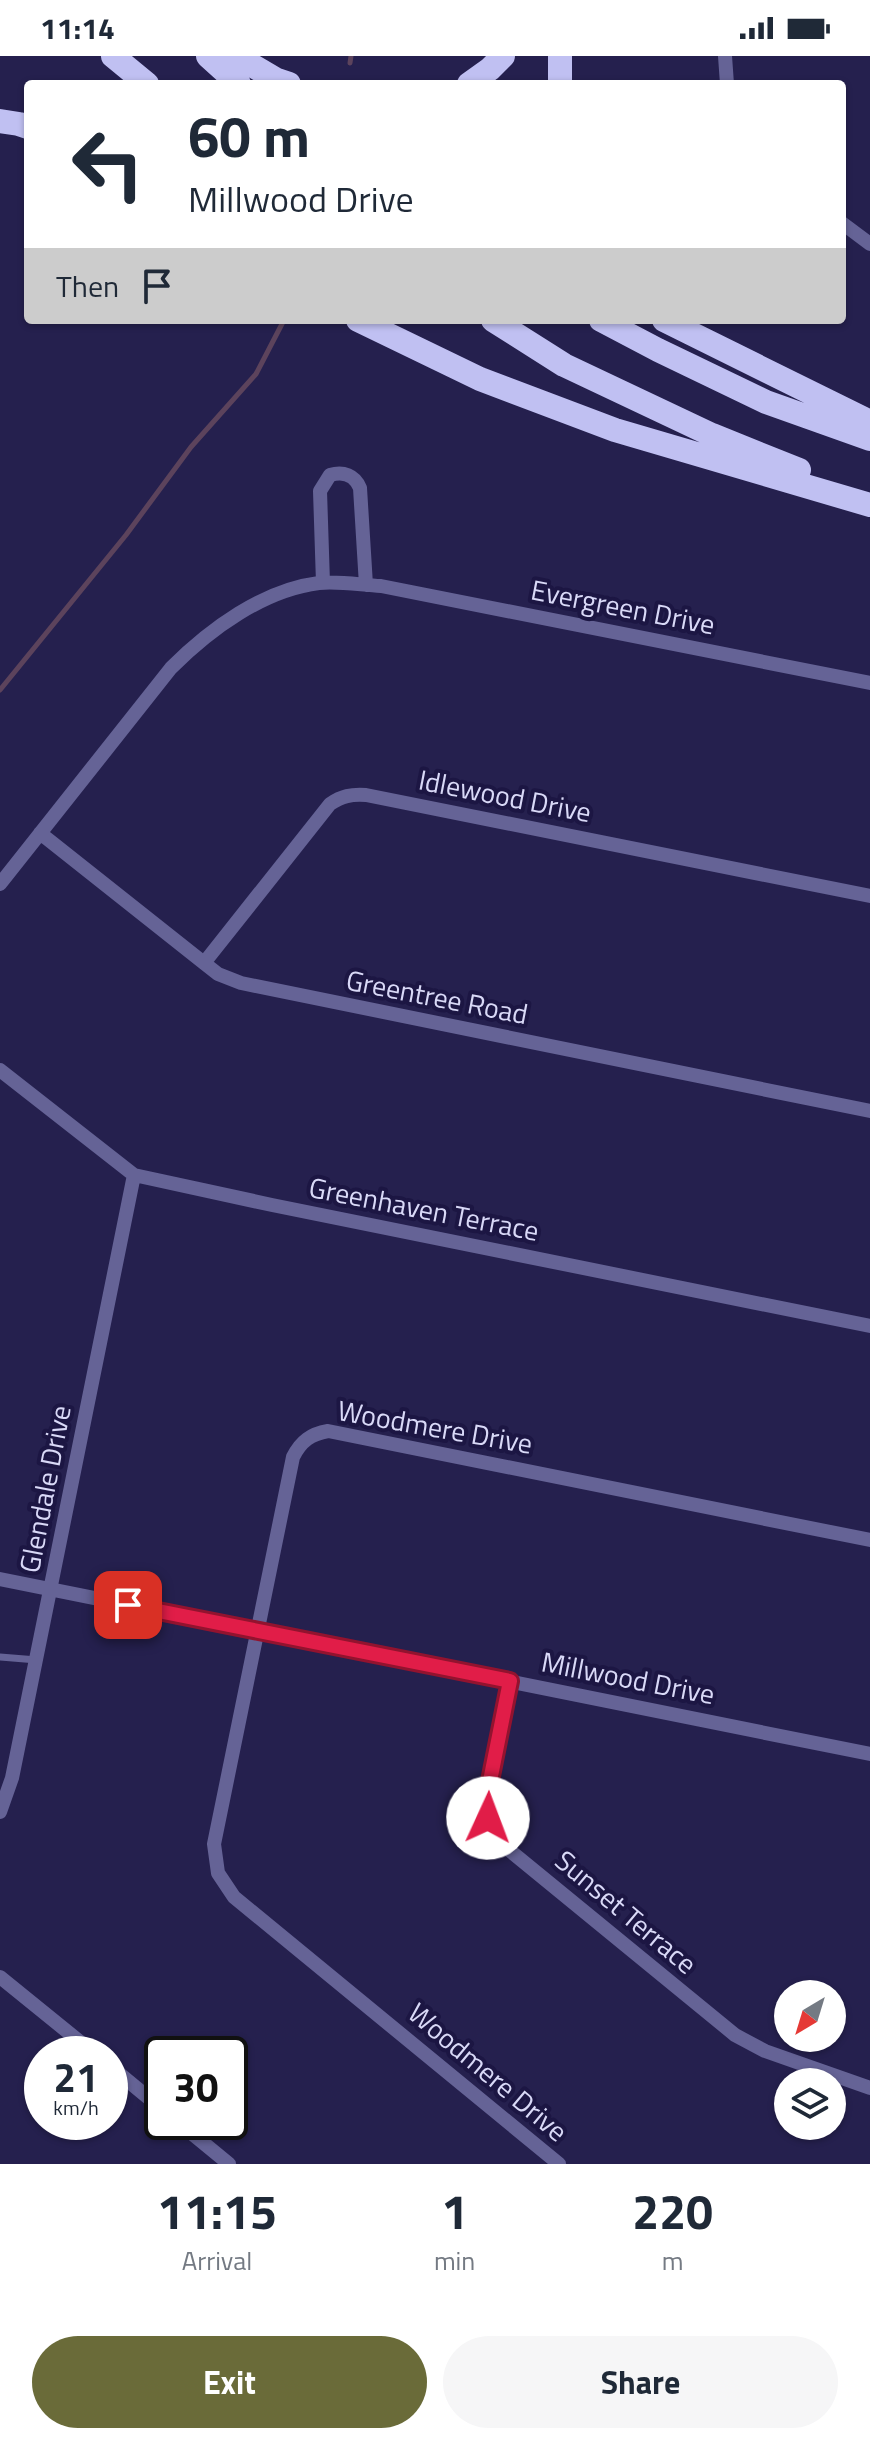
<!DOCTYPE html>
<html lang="en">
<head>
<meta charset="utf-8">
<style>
  :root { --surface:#fff; --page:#f6f6f7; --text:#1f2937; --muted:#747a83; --accent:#6a6b39 }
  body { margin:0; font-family:"Titillium Web",sans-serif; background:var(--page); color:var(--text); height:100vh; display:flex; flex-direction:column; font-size:30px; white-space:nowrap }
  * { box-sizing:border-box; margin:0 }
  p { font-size:26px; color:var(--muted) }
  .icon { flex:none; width:44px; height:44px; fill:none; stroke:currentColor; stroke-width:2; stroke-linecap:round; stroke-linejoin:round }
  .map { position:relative; height:2108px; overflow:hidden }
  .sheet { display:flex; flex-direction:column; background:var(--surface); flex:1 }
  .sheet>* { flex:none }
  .guide { position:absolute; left:24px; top:24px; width:822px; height:244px; border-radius:8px; box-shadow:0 2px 6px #0004; background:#fff; color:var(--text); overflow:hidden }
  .needle { width:52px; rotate:218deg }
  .buttons { position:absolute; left:774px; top:1924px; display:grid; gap:16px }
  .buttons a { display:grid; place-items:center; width:72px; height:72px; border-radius:50%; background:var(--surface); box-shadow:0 2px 6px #0004; font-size:40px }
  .speed { position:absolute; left:24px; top:1980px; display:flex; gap:16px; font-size:40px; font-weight:700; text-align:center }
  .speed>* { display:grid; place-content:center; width:104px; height:104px; border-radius:50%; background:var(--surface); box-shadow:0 2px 6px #0004; line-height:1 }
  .speed small { font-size:20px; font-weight:400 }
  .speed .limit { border:4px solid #111; border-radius:12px; background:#fff; color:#111 }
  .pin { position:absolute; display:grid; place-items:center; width:68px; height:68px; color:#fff; margin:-34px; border-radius:16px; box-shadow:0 4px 12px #0006 }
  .me { position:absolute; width:88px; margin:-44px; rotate:2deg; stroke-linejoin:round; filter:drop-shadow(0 0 6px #0008) }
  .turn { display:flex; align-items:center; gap:28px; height:168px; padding:0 32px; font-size:36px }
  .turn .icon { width:104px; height:104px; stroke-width:2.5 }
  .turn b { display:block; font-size:56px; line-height:68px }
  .then { display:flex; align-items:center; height:76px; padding:0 32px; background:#0003; gap:16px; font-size:30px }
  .eta { display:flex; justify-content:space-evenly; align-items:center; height:136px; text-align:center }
  .eta b { font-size:48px; font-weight:700; line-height:56px }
  .primary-button { display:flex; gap:16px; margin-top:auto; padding:16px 32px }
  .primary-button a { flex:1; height:92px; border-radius:48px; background:var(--accent); color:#fff; font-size:32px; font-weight:700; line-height:92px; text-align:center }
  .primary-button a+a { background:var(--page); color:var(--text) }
  .status { display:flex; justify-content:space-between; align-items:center; height:56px; padding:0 40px; background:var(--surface); direction:ltr }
  .status svg { height:22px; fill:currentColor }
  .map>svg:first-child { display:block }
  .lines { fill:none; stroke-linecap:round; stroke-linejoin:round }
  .stream { stroke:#5c435c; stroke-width:5 }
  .service { stroke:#656396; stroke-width:7 }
  .minor { stroke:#656396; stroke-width:14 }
  .motorway { stroke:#c0c0f2; stroke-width:24 }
  .route-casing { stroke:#92132f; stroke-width:20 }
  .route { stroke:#e11d48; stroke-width:14 }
  .labels { text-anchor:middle; stroke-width:8; stroke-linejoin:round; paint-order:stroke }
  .street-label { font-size:28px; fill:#d9d9f7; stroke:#1c1643 }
</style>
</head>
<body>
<div class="status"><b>11:14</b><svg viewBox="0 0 49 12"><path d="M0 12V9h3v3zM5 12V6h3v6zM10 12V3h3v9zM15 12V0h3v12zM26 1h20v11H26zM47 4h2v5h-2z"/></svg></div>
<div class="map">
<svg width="870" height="2108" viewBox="0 0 870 2108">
  <rect width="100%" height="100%" fill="#25204e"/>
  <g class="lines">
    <path class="stream" d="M 350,7 L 351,0
      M 0,634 L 126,479 L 191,391 L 256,318 L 284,264"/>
    <path class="service" d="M 0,1601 L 37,1604"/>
    <path class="minor" d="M 725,0 L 727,28
      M 842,167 L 870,188
      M 323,527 L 320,435 L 330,419 C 343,415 355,419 360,432 L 366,529
      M 40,777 L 204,907 L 218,918 L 241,927 L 870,1055
      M 0,828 L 171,612 C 210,573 263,534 319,527 C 339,525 361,529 381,530 L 870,627
      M 204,907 L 330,748 C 342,740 351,738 366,739 L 870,840
      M 0,1014 L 134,1119 L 272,1149 L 870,1270
      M 0,1523 L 870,1698
      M 510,1625 L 486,1745 C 488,1762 493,1774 503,1789 L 735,1979 L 765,1995 L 870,2032
      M 0,1756 L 12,1722 L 134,1119
      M 0,1921 L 95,1998
      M 110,2010 L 162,2053
      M 178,2066 L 229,2108
      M 559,2108 L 234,1841 L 218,1817 L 214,1788 L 293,1401 C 301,1385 311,1378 328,1375 L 870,1484"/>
    <path class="motorway" d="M 113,0 L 147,28
      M 208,0 L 239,28
      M 236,0 L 277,24 L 289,28
      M 560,0 L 560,28
      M 469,28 L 490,13 L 503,0
      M 0,65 L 19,68 L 28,71
      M 358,264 L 480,323 L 615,374 L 870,449
      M 493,264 L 564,309 L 712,379 L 799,414
      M 601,264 L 658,294 L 766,346 L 870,383
      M 664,264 L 870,366"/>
  </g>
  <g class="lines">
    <g class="route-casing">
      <path id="route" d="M 128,1549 L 510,1625 L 487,1740 L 488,1762"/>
    </g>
    <use href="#route" class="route"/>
  </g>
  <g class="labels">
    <g class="street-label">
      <text transform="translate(623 551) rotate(11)" y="10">Evergreen Drive</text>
      <text transform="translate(505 740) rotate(11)" y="10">Idlewood Drive</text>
      <text transform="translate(437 941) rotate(11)" y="10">Greentree Road</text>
      <text transform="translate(424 1153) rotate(11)" y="10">Greenhaven Terrace</text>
      <text transform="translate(435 1371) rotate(10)" y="10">Woodmere Drive</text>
      <text transform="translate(45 1433) rotate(-79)" y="10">Glendale Drive</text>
      <text transform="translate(628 1622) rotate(11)" y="10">Millwood Drive</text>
      <text transform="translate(626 1856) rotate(40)" y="10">Sunset Terrace</text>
      <text transform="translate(488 2016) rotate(40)" y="10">Woodmere Drive</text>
    </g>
  </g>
</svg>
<div class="buttons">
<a><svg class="needle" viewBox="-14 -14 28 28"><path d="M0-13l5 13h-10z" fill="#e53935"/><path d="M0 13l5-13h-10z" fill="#747a83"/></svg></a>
<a><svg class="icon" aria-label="layers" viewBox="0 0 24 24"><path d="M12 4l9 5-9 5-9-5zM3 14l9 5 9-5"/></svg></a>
</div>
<div class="speed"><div>21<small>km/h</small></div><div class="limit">30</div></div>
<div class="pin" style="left:128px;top:1549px;background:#d93025"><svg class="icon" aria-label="arrive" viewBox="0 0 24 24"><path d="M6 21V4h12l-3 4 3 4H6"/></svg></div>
<svg class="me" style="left:488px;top:1762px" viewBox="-20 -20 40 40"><circle r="19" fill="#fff"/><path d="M0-13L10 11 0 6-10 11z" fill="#e11d48"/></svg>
<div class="guide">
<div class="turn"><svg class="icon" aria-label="left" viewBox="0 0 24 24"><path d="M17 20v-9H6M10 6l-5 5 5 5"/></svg><div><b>60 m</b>Millwood Drive</div></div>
<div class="then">Then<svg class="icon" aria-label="arrive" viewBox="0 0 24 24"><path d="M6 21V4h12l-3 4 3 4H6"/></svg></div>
</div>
</div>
<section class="sheet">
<div class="eta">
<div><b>11:15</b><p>Arrival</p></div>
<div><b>1</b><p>min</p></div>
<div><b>220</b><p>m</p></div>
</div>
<div class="primary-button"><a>Exit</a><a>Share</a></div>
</section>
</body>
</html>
